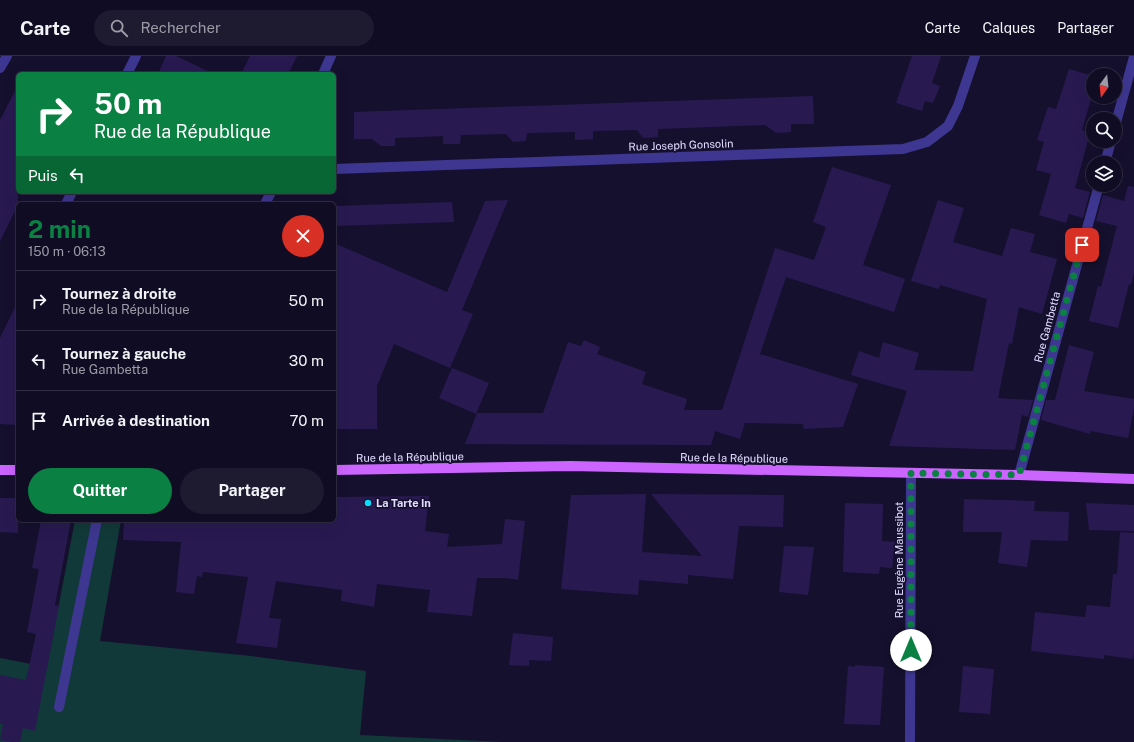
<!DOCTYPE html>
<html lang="fr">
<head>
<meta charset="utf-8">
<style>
  :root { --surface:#100c23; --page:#1e1a30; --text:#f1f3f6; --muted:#9c9ba6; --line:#302c41; --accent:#0b8043 }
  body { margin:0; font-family:"Public Sans",sans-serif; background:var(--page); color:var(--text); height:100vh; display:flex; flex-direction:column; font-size:15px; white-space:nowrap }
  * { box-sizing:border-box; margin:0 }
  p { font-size:13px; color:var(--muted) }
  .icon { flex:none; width:22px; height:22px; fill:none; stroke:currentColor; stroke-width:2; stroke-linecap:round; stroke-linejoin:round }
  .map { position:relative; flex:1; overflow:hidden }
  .details { position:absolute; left:16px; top:146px; width:320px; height:320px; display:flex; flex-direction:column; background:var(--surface); border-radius:6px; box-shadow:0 4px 16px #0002,0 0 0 1px var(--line) }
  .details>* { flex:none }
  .top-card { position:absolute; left:16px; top:16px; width:320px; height:122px; border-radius:6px; box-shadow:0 4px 16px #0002,0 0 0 1px var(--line); background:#0b8043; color:#fff; overflow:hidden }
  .needle { width:26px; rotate:195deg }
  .tools { position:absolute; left:1086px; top:12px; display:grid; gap:8px }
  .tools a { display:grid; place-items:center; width:36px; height:36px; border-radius:50%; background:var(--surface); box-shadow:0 4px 16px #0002,0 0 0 1px var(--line); font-size:20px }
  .pin { position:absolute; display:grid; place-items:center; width:34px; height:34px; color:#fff; margin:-17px; border-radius:8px; box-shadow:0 2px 6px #0006 }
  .me { position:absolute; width:44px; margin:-22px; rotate:0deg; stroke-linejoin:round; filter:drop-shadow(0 0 3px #0008) }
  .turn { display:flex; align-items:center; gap:14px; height:84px; padding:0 12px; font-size:18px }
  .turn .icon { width:52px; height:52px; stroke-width:2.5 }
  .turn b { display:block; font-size:28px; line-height:34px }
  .then { display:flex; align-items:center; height:38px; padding:0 12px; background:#0003; gap:8px; font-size:15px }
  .round { display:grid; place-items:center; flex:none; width:42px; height:42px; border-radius:21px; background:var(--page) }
  .summary { display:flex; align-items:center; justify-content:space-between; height:68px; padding:0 12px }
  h1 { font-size:24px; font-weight:700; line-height:30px; color:var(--accent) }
  .action { display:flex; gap:8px; margin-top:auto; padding:8px 12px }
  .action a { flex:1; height:46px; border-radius:24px; background:var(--accent); color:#fff; font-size:16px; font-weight:700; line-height:46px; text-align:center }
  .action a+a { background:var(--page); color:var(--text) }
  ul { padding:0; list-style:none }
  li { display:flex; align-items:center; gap:12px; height:60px; padding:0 12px; border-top:1px solid var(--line) }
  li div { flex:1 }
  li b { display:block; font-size:15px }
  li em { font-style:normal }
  header { display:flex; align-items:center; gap:24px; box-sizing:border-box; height:56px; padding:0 20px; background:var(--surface); border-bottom:1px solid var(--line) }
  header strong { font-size:19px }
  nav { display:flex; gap:22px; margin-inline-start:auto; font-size:14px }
  .search { width:280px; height:36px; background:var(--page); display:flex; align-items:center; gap:10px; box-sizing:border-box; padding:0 14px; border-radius:22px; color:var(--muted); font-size:15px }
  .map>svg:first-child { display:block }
  .green { fill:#123939 }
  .building { fill:#281a51 }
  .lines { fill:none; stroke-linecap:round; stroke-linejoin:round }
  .minor { stroke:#3e3791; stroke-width:10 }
  .major { stroke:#cc64ff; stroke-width:10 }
  .route { stroke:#0b8043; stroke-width:7; stroke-dasharray:0 12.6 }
  .poi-dot { fill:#09dbff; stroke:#16102f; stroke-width:1.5 }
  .labels { text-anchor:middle; stroke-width:3.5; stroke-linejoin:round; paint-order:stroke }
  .street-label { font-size:11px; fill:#e3ddff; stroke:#16102f }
  .poi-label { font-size:11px; font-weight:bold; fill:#e3ddff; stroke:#16102f; text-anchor:start }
</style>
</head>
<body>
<header>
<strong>Carte</strong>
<div class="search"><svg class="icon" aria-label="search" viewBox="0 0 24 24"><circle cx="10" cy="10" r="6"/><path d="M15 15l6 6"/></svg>Rechercher</div>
<nav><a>Carte</a><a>Calques</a><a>Partager</a></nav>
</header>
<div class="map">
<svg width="1134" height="686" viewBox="0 0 1134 686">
  <rect width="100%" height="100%" fill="#16102f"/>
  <path class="green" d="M 75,464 L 121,464 L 100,585 L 251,600 L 366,615 L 360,679 L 502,686 L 0,686 L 0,602 L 47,611 Z"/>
  <path class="building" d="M 166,0 L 176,0 L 214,18 L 158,18 Z
    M 250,0 L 297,0 L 288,18 L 241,18 Z
    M 912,0 L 941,0 L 932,27 L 940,30 L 933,47 L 925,45 L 922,55 L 896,47 Z
    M 1069,13 L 1093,20 L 1093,36 L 1082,74 L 1090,77 L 1075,132 L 1090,136 L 1083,162 L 1069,158 L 1066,167 L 1039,159 L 1051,118 L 1036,114 L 1044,86 L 1037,84 L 1048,51 L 1056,53 Z
    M 18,29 L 18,149 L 0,185 L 0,64 Z
    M 813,40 L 814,68 L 791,68 L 791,76 L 776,77 L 765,69 L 658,73 L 658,81 L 643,82 L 637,74 L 593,75 L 593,83 L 575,84 L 575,76 L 527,77 L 526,85 L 513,86 L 506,78 L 461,79 L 460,88 L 443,88 L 443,80 L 395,82 L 395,90 L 381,90 L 372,83 L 354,83 L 354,56 Z
    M 832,111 L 891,129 L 863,209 L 905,223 L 894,256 L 786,221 L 760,298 L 858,328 L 843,371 L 804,373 L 803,368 L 745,367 L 740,383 L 715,375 L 711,389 L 465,388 L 477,357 L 543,357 L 568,286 L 581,290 L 584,284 L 600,291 L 597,298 L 646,316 L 642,328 L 687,343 L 684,354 L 722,354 L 775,192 L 814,204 L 826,171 L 813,166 Z
    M 1128,130 L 1134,131 L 1134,216 L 1131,229 L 1129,228 L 1118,272 L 1089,265 L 1098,230 L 1101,231 L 1117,170 L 1096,165 L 1103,139 L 1124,145 Z
    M 508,144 L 462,254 L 473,258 L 450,312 L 394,288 L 377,330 L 377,373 L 334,373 L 334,187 L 447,236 L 485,145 Z
    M 938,144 L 964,152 L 953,186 L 1002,200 L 1011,172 L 1035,178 L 1030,196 L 1057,203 L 1042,258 L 1019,251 L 1012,288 L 1009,287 L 998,342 L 1033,344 L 1028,361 L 1022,359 L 1015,394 L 889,390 L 907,335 L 851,319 L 859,295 L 879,302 L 883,286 L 919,297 L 914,314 L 973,315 L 987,243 L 940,229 L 939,233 L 911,225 Z
    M 452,146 L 454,166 L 334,170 L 334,150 Z
    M 18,245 L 18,369 L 0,368 L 0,282 Z
    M 1069,289 L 1094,296 L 1084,335 L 1134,343 L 1134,352 L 1128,382 L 1090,375 L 1090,378 L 1041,364 L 1046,344 L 1055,344 Z
    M 452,312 L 489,327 L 476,358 L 439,342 Z
    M 646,438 L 642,496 L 702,500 L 651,438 L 784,439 L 783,471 L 739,470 L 733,523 L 688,519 L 688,528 L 639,524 L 638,539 L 561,533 L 571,439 Z
    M 429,440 L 425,475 L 449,478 L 447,491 L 502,488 L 505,463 L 525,465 L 518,524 L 507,522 L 477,522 L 472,560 L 427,556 L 430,534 L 377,528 L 374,551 L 341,545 L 342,534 L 276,525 L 269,562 L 281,563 L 277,592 L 236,587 L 248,521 L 203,516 L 202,521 L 197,520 L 194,538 L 176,536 L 181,486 L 123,484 L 124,464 L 334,464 L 334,441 Z
    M 0,442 L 18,442 L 18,477 L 0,476 Z
    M 964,443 L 1035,445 L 1034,455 L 1069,456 L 1068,485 L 1031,484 L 1027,511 L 998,507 L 1002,476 L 963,476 Z
    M 845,447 L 883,448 L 882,485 L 895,486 L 892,512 L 880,511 L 879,518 L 843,516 Z
    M 1086,447 L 1134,449 L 1134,475 L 1089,474 Z
    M 41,464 L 71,464 L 55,549 L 59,550 L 57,560 L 35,675 L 23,672 L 20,686 L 11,686 L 0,684 L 3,668 L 0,668 L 0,619 L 26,624 L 36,578 L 27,576 L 39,513 L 32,512 Z
    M 1120,476 L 1134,477 L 1134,593 L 1133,603 L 1104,599 L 1104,603 L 1031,595 L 1035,556 L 1085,561 L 1087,549 L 1110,551 L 1113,518 L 1117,518 Z
    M 784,490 L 814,491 L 808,539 L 779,536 Z
    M 513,577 L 553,581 L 551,605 L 529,604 L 529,610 L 509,609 Z
    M 855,609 L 884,611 L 880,669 L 844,668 L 848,610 L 855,611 Z
    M 963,610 L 994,613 L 990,658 L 959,656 Z"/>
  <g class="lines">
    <path class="minor" d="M 0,12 L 7,0
      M 127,18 L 136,0
      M 323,18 L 331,0
      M 1115,70 L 1134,1
      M 1105,107 L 1111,85
      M 334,113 L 903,93 L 927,86 L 948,70 L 958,50 L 975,0
      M 66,148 L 72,136
      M 265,148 L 271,136
      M 1019,419 L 1099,129
      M 59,651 L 97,464
      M 910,686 L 911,417"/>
    <path class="major" d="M 0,414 L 18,414
      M 334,414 L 570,410 L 1019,419 L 1134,423"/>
  </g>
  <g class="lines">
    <path class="route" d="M 911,594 L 911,417 L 1019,419 L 1082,189"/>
  </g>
  <circle class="poi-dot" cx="368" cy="447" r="4"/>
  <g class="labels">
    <g class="street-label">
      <text transform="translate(681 89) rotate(-2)" y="4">Rue Joseph Gonsolin</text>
      <text transform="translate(1047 271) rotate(-75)" y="4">Rue Gambetta</text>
      <text transform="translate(410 401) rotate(-1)" y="4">Rue de la République</text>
      <text transform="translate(734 402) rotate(1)" y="4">Rue de la République</text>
      <text transform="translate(899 504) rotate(-90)" y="4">Rue Eugène Maussibot</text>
    </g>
    <g class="poi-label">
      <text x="376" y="451">La Tarte In</text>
    </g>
  </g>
</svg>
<div class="tools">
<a><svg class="needle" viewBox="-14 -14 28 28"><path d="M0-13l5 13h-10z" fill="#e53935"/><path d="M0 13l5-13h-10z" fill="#9c9ba6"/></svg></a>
<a><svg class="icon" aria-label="search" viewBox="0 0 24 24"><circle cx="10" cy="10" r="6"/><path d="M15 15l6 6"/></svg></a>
<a><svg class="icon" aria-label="layers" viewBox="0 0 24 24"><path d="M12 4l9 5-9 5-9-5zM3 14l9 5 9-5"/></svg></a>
</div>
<div class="pin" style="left:1082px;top:189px;background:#d93025"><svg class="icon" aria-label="arrive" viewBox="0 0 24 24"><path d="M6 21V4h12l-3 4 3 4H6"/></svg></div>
<svg class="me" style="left:911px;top:594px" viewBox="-20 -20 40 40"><circle r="19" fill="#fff"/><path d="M0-13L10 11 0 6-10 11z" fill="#0b8043"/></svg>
<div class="top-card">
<div class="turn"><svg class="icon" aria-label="right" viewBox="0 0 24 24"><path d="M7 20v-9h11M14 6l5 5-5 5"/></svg><div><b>50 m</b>Rue de la République</div></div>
<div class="then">Puis<svg class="icon" aria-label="left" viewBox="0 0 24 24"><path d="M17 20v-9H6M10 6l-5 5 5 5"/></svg></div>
</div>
<section class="details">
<div class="summary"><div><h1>2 min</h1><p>150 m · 06:13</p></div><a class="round" style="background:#d93025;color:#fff"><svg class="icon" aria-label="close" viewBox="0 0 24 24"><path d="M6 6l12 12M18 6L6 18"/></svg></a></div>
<ul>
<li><svg class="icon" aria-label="right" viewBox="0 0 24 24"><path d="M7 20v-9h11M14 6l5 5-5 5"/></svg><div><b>Tournez à droite</b><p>Rue de la République</p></div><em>50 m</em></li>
<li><svg class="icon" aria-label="left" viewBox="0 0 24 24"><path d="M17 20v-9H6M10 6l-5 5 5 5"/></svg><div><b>Tournez à gauche</b><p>Rue Gambetta</p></div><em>30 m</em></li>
<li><svg class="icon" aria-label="arrive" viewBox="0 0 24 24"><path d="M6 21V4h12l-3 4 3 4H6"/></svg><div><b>Arrivée à destination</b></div><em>70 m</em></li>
</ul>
<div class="action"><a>Quitter</a><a>Partager</a></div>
</section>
</div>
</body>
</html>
